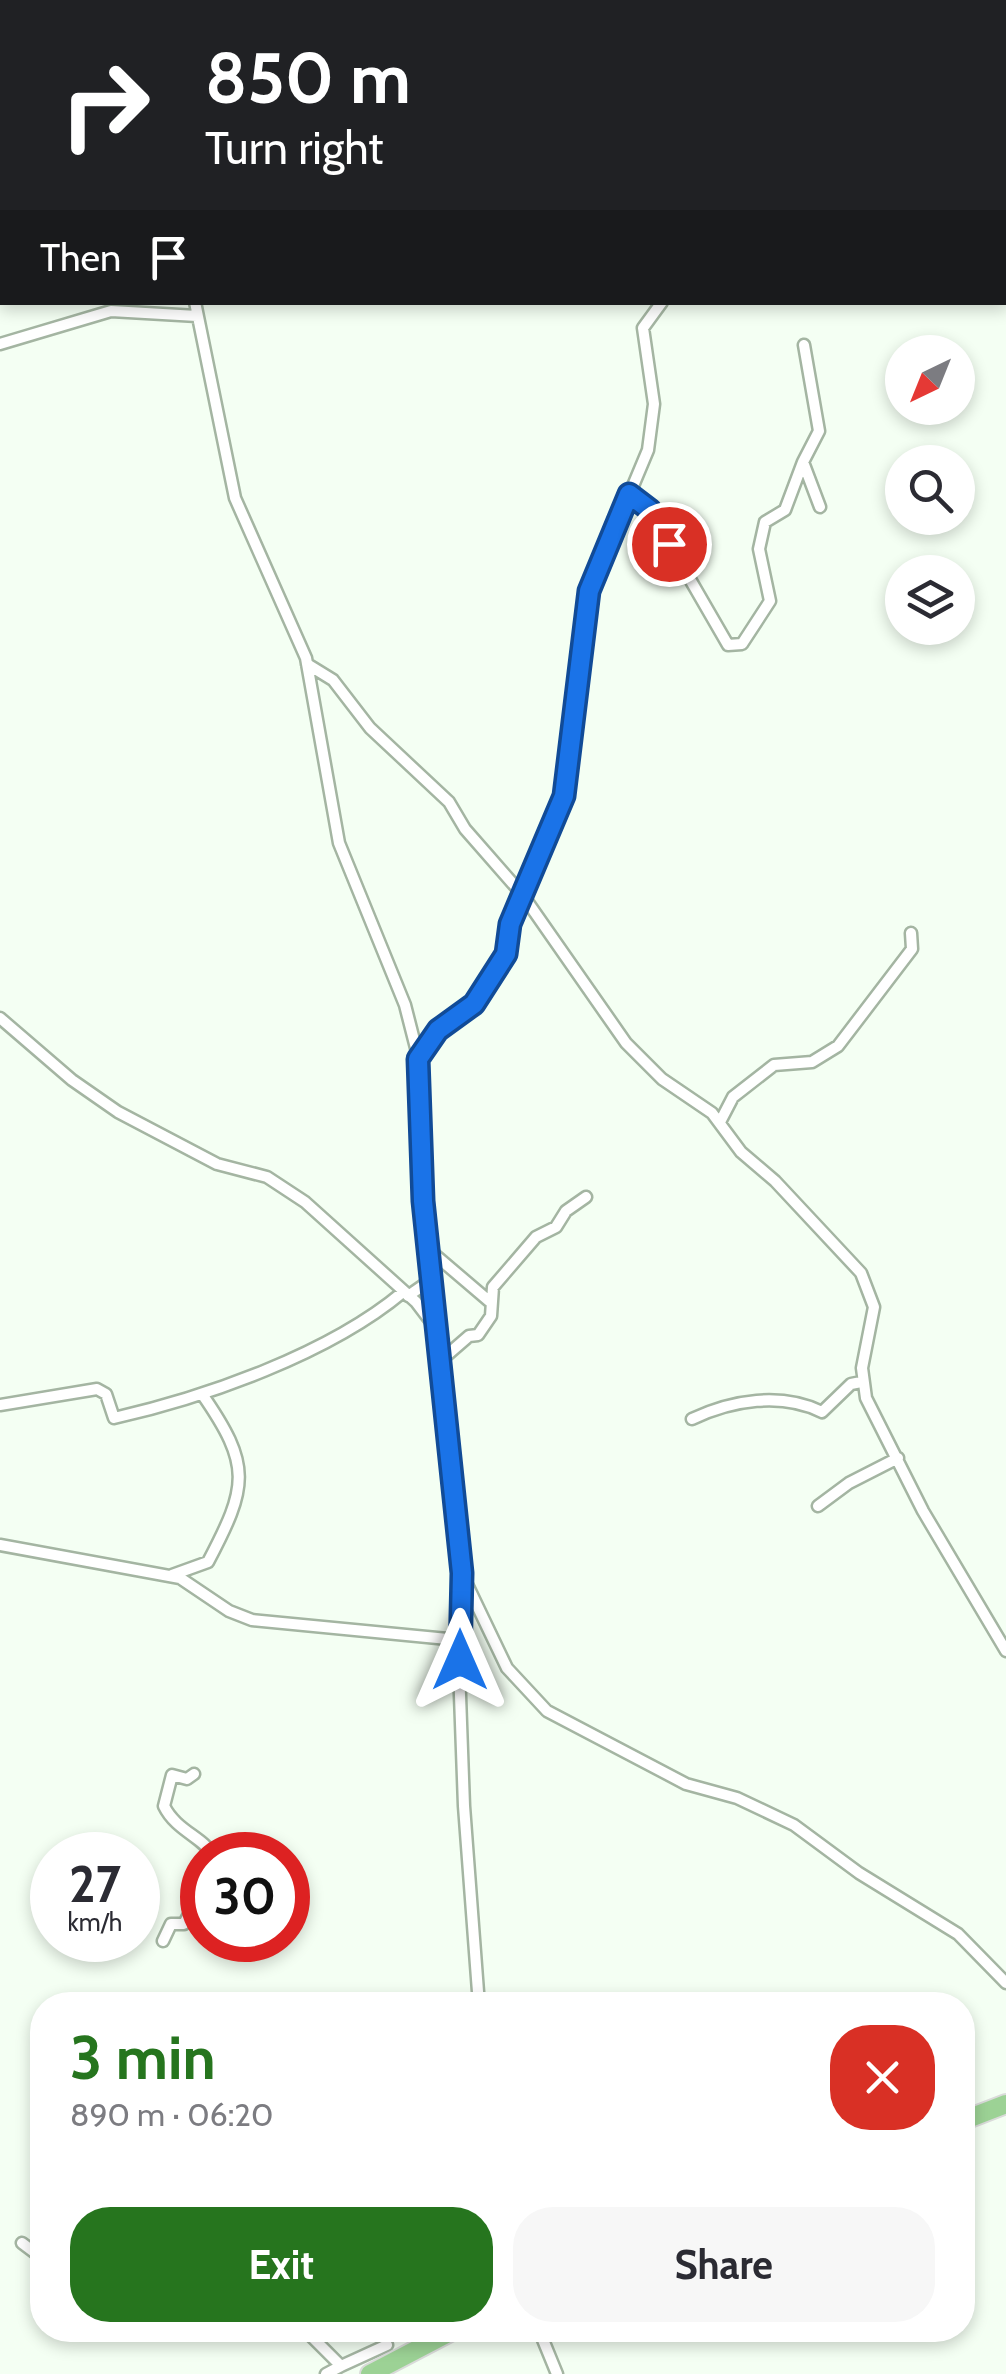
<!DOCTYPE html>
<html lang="en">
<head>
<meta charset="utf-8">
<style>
  :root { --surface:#fff; --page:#f7f7f7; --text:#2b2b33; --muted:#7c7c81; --accent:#26751e }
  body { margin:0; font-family:Cabin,sans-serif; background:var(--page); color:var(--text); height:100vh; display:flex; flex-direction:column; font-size:38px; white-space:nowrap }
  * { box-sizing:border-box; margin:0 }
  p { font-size:32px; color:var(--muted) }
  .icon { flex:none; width:55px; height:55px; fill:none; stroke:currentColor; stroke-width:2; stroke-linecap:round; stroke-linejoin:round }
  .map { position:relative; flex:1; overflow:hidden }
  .drawer { position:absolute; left:30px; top:1992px; width:945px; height:350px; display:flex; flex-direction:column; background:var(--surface); border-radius:40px; box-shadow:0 5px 15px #0003 }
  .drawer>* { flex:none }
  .banner { position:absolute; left:0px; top:0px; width:1008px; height:305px; box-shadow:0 5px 15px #0003; background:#202124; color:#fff; overflow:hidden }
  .needle { width:65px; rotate:223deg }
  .buttons { position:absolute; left:885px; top:335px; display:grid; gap:20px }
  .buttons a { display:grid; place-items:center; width:90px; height:90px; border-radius:50%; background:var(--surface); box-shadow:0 5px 15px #0003; font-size:50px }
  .speed { position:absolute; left:30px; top:1832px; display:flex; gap:20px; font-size:50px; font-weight:700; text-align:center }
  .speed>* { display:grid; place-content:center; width:130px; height:130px; border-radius:50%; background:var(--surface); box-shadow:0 5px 15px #0003; line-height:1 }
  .speed small { font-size:25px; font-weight:400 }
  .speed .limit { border:15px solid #d22; background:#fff; color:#111 }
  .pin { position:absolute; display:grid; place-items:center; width:85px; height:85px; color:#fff; margin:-42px; border:5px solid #fff; border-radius:50%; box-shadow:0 2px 10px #0007 }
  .me { position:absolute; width:110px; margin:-55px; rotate:0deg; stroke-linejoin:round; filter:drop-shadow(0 0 8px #0008) }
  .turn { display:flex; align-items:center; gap:35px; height:210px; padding:0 40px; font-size:45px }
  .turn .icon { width:130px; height:130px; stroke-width:2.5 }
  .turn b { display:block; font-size:70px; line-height:85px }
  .then { display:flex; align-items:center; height:95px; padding:0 40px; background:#0003; gap:20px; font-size:38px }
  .round { display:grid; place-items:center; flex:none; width:105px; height:105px; border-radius:40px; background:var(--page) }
  .head { display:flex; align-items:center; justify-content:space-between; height:170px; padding:0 40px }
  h1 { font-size:60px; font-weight:700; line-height:75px; color:var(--accent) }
  .action { display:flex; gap:20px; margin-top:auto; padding:20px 40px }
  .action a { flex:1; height:115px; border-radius:40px; background:var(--accent); color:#fff; font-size:40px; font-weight:700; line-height:115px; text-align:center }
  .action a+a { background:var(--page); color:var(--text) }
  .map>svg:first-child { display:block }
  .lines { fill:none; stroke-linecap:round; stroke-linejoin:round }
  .street-casing { stroke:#a4b5a2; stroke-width:15 }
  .highway-casing { stroke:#dadbda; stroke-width:22 }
  .street { stroke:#fff; stroke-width:10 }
  .highway { stroke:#9cd295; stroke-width:18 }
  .route-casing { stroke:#114b97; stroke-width:25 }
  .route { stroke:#1a73e8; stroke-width:18 }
</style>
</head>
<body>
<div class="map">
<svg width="1006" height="2374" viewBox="0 0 1006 2374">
  <rect width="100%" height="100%" fill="#f4fff3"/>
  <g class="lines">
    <g class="street-casing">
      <path id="street" d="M 961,0 L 974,2
        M 74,2 L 74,0
        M 257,2 L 266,0
        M 414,2 L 415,0
        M 868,2 L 870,0
        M 1005,19 L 1006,19
        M 0,25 L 2,25
        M 195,302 L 235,498 L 306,658 L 339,843 L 405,1005 L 416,1048 L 423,1096 L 423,1201 L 462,1573 L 458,1640 L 464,1806 L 479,2005
        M 0,344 L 111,311 L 197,316
        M 804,345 L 819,431 L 803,462 L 820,507
        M 629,494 L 650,510 L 728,645 L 742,644 L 770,601 L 759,549 L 765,522 L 785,510 L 803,462
        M 307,664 L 333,680 L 370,728 L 449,802 L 465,829 L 522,894 L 626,1043 L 662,1079 L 712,1113 L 741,1152 L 775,1181 L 861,1273 L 874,1307 L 862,1368 L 866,1398 L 923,1511 L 1006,1651
        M 0,1018 L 72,1080 L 118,1112 L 217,1164 L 267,1177 L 305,1202 L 416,1302 L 435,1327
        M 418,1058 L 438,1030 L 474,1003 L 501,964 L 511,923 L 564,796 L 589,591 L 648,450 L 654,404 L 643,328 L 662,302
        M 720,1122 L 733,1097 L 774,1065 L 812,1062 L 838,1046 L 912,949 L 911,933
        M 428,1249 L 489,1301
        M 408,1296 L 431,1280
        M 439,1362 L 469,1336 L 478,1335 L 491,1316 L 493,1287 L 536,1237 L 556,1227 L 566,1211 L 586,1197
        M 0,1405 L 97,1389 L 106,1394 L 114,1418 C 206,1397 329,1354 403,1292
        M 692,1419 C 732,1400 781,1392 822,1412 L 851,1384 L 861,1382
        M 818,1506 L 849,1483 L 898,1458
        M 0,1545 L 180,1578 L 229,1611 L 252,1620 L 458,1640
        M 462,1574 L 507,1668 L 547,1711 L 686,1784 L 737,1798 L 794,1825 L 859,1873 L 958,1934 L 1006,1983
        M 172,1575 L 208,1562 C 248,1486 252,1466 202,1394
        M 194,1774 L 187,1779 L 172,1775 L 164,1806 C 176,1831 205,1838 212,1855
        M 163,1941 L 171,1924 L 184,1924 L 202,1889
        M 22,2243 L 42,2258
        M 305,2330 L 341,2366 L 387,2345
        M 539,2330 L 557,2374
        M 326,2374 L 341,2366"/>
    </g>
    <g class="highway-casing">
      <path id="highway" d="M 962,2121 L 1006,2104
        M 370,2374 L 454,2330"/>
    </g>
    <use href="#street" class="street"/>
    <use href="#highway" class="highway"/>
  </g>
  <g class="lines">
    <g class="route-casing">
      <path id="route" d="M 460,1660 L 462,1573 L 423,1201 L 418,1059 L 438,1030 L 474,1004 L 506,954 L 510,924 L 564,796 L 589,591 L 629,494 L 650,510 L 669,544"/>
    </g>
    <use href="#route" class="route"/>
  </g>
</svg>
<div class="buttons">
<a><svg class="needle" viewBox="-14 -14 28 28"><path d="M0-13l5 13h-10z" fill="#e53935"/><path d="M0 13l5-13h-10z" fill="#7c7c81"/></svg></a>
<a><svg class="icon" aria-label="search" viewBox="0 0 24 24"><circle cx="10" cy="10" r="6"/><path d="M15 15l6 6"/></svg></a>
<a><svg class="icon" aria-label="layers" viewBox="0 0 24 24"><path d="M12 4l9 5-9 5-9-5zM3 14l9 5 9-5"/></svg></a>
</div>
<div class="speed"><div>27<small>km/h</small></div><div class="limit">30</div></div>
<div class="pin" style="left:669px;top:544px;background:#d93025"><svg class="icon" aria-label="arrive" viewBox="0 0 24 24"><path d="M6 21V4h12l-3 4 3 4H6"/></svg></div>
<svg class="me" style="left:460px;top:1660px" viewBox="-20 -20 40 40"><path d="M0-17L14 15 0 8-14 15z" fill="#1a73e8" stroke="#fff" stroke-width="4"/></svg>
<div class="banner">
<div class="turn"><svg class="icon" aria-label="right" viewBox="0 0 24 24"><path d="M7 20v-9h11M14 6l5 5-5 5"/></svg><div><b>850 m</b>Turn right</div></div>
<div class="then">Then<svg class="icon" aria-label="arrive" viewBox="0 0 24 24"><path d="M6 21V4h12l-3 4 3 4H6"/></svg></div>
</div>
<section class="drawer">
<div class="head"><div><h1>3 min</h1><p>890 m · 06:20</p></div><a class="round" style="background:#d93025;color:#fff"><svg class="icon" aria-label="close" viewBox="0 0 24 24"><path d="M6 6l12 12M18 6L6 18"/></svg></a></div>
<div class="action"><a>Exit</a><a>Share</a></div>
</section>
</div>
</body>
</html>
